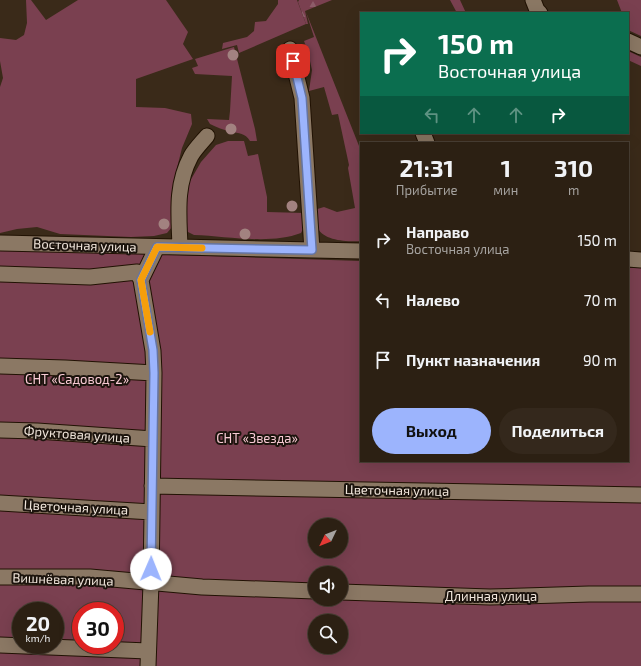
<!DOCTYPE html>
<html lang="ru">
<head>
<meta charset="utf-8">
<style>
  :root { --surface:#2c2013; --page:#34281c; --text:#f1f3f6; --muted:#a6a3a0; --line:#483e33; --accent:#9cb4fd }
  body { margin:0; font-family:"Exo 2",sans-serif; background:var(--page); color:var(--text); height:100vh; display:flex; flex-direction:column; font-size:15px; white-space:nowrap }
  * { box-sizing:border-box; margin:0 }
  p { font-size:13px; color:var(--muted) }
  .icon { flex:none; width:22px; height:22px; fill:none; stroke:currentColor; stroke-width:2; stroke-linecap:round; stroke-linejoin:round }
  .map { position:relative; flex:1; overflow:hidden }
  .sheet { position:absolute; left:360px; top:142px; width:269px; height:320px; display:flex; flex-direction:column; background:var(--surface); border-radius:0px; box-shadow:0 4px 16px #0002,0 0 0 1px var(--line) }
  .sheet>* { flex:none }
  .banner { position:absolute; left:360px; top:12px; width:269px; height:122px; border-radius:0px; box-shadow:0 4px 16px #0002,0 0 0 1px var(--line); background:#0b6e4f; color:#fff; overflow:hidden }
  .needle { width:26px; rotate:227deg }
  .controls { position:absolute; left:308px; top:518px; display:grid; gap:8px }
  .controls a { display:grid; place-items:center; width:40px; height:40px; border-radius:50%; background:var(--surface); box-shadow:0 4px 16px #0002,0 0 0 1px var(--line); font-size:20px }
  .speed { position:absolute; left:12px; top:602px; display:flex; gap:8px; font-size:20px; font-weight:700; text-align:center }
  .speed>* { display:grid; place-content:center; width:52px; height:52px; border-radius:50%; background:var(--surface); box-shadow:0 4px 16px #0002,0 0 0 1px var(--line); line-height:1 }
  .speed small { font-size:10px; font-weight:400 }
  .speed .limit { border:6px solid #d22; background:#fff; color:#111 }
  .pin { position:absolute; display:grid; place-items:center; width:34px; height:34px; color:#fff; margin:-17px; border-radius:8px; box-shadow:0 2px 6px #0006 }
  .me { position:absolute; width:44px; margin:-22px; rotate:1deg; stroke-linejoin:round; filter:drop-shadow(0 0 3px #0008) }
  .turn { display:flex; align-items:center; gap:14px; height:84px; padding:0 12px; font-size:18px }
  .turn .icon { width:52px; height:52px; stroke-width:2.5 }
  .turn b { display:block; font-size:28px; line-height:34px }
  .lanes { display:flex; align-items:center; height:38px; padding:0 12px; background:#0003; justify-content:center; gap:20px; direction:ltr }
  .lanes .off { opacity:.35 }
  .eta { display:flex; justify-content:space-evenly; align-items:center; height:68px; text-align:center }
  .eta b { font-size:24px; font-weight:700; line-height:28px }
  .action { display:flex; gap:8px; margin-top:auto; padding:8px 12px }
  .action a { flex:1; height:46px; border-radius:24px; background:var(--accent); color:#111; font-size:16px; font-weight:700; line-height:46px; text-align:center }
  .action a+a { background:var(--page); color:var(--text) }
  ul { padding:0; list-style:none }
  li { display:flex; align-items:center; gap:12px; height:60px; padding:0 12px }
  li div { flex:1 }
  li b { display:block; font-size:15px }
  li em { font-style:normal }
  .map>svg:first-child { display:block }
  .green { fill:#7a4050; fill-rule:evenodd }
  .forest { fill:url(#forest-firs) }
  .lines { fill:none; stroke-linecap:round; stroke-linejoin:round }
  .minor-casing { stroke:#211203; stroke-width:17 }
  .minor { stroke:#8b7864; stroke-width:15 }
  .tree { fill:#a28280 }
  .route-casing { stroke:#6575a4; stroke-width:10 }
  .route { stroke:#9cb4fd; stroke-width:7 }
  .slow { stroke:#f59e0b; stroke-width:7 }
  .labels { text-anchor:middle; stroke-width:4; stroke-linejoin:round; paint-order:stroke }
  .street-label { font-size:13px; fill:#f1e6dc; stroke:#1c140d }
  .park-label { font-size:13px; fill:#f8cad4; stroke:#1c140d }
</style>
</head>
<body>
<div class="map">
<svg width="641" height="666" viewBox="0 0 641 666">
  <defs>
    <pattern id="forest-firs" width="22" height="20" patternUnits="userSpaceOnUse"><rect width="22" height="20" fill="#7a4050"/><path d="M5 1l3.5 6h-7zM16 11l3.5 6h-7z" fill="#8d5c69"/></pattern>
  </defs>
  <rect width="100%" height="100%" fill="#3a2a19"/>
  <path class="green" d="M 26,0 L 31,0 L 46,20 L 78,0 L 166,0 L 188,32 L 183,44 L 193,59 L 136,79 L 136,107 L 165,108 L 191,114 L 192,124 L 182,148 L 173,184 L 172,227 L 167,233 L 154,236 L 131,237 L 60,234 L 37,227 L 17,229 L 0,233 L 0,87 L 3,78 L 0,61 L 0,38 L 16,40 L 24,35 L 27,23 Z
    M 278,0 L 297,0 L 306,24 L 239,53 L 237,45 L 222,49 L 223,43 L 247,37 L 254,31 L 255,22 L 266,21 L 278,4 Z
    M 450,0 L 460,0 L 466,13 L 457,13 Z
    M 617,0 L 641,0 L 641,36 L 628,30 L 628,13 L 622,13 Z
    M 306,12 L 361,151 L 361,241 C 349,242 323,241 318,228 C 315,223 315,216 314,210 L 324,207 L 337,212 L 355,208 L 348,168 L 349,165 L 338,114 L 332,115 L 324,87 L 309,91 L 312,70 L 308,52 L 304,41 L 314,37 Z
    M 234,47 L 255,129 L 257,141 L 250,141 C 245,133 239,133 231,132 C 224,130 216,127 210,124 L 207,119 L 229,120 L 230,111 L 232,76 L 195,74 L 192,68 L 198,66 L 195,59 Z
    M 628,51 L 641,57 L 641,66 L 628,60 Z
    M 228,141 L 244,141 L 248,156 L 258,154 L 267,197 L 267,212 L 304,213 L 303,229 L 301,233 C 270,245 227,236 194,235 L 186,231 L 186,188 L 201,162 L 216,145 Z
    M 0,247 L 157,247 L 178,255 L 361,261 L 361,461 L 628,461 L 628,268 L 641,268 L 641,666 L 0,666 ZM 315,525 L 341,525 L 341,551 L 315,551 ZM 315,573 L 341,573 L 341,599 L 315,599 ZM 21,611 L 55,611 L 55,645 L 21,645 ZM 81,611 L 115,611 L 115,645 L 81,645 ZM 315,621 L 341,621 L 341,647 L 315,647 Z"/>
  <path class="forest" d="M 299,0 L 332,0 L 305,11 L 308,24 L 306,24 L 298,2 Z"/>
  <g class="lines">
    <g class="minor-casing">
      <path id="minor" d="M 533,0 L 537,10 L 540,13
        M 628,41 L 641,47
        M 290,49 L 302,98 L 312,250
        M 423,133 L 427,143
        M 0,243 L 361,251
        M 180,247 C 179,215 175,186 191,156 C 195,149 202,142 207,136
        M 628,259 L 641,260
        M 0,274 L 90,277 L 137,272 L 141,280
        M 0,366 L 65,368 L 154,373
        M 0,430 L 37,431 L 153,439
        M 152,486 L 641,495
        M 0,503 L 152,512
        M 0,577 L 90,577 L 202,587 L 315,591
        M 341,592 L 490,597 L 589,594 L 641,594
        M 0,645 L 148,651
        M 148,666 L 151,583 L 154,373 L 153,351 L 141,280 L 157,247"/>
    </g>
    <use href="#minor" class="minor"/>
  </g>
  <g class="tree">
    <circle cx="233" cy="55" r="5.5"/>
    <circle cx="231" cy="129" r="5.5"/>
    <circle cx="292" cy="206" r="5.5"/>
    <circle cx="164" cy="224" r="5.5"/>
    <circle cx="245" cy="234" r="5.5"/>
  </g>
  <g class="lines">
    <g class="route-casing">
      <path id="route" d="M 151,569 L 154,373 L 153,350 L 141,280 L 157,247 L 312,250 L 302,98 L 293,61"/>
    </g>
    <use href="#route" class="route"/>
    <path class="slow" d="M 150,332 L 141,280 L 157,247 L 202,248"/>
  </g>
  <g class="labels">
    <g class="street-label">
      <text transform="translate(85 245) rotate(2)" y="5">Восточная улица</text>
      <text transform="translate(77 434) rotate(4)" y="5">Фруктовая улица</text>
      <text transform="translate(397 490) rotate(1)" y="5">Цветочная улица</text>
      <text transform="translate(76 507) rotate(3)" y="5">Цветочная улица</text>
      <text transform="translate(63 579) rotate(2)" y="5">Вишнёвая улица</text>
      <text x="491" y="601">Длинная улица</text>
    </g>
    <g class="park-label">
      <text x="77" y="384">СНТ «Садовод-2»</text>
      <text x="257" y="443">СНТ «Звезда»</text>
    </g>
  </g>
</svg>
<div class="controls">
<a><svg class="needle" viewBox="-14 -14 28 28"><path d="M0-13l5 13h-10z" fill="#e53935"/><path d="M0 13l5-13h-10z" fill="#a6a3a0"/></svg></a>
<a><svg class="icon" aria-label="sound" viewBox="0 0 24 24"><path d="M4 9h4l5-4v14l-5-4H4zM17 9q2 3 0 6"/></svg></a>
<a><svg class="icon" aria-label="search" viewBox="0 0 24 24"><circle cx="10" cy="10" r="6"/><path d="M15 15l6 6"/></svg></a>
</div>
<div class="speed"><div>20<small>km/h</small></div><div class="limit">30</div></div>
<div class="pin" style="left:293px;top:61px;background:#d93025"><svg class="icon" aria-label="arrive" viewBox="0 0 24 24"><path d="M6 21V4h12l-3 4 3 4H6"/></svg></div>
<svg class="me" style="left:151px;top:569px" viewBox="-20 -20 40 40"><circle r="19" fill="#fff"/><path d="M0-13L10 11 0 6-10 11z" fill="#9cb4fd"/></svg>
<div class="banner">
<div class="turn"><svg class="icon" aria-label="right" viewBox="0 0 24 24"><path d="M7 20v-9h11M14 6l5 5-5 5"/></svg><div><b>150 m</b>Восточная улица</div></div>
<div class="lanes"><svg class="icon off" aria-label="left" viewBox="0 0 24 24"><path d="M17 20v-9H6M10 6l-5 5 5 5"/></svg><svg class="icon off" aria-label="ahead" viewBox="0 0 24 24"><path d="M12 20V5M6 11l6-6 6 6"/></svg><svg class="icon off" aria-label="ahead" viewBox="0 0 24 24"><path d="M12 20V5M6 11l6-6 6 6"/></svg><svg class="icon" aria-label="right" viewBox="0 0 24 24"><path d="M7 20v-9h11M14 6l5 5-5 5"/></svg></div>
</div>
<section class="sheet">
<div class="eta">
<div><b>21:31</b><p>Прибытие</p></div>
<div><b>1</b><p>мин</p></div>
<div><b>310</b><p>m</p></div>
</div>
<ul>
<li><svg class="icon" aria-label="right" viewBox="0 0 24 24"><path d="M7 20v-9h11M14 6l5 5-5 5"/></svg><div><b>Направо</b><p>Восточная улица</p></div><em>150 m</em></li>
<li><svg class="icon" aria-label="left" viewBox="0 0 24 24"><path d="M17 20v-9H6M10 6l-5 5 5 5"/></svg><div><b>Налево</b></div><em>70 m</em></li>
<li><svg class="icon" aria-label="arrive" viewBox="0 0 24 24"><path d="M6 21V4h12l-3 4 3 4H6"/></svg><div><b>Пункт назначения</b></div><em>90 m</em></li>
</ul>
<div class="action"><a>Выход</a><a>Поделиться</a></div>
</section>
</div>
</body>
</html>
